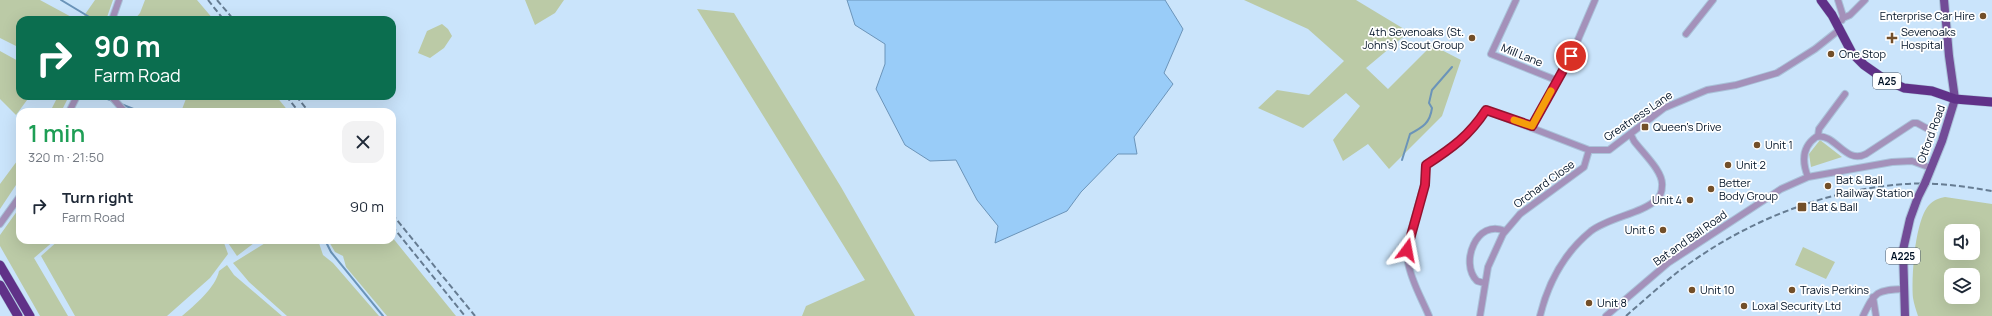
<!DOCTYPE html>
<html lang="en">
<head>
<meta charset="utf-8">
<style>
  :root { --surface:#fff; --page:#f2f2f3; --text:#1f2937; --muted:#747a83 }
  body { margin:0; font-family:Manrope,sans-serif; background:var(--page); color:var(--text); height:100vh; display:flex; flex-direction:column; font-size:15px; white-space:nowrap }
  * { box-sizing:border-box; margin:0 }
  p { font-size:13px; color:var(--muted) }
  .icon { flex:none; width:22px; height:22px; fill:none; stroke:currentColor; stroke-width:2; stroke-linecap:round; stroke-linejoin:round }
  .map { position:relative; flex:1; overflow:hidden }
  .details { position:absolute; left:16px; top:108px; width:380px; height:136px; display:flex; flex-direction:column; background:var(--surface); border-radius:12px; box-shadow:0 4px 16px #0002 }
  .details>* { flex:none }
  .banner { position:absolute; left:16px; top:16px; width:380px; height:84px; border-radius:12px; box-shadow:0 4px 16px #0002; background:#0b6e4f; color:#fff; overflow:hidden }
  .buttons { position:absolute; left:1944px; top:224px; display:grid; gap:8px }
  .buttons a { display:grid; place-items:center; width:36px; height:36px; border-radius:8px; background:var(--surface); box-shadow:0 4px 16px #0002; font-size:20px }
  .pin { position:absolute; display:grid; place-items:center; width:34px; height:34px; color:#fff; margin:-17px; border:2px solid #fff; border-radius:50%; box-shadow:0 1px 4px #0007 }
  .me { position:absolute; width:44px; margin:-22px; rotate:13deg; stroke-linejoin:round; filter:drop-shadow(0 0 3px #0008) }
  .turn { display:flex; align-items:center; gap:14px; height:84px; padding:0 12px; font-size:18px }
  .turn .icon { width:52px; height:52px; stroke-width:2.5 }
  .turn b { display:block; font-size:28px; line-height:34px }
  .round { display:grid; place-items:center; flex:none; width:42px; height:42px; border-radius:12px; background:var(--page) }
  .overview { display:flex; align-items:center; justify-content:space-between; height:68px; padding:0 12px }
  h1 { font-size:24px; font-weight:600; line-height:30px; color:#1e9e55 }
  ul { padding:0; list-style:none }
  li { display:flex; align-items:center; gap:12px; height:60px; padding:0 12px }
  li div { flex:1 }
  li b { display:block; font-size:15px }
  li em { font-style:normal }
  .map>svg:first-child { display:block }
  .green { fill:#bbcaa6; fill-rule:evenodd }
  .water { fill:#99ccf8; stroke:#6b94b9 }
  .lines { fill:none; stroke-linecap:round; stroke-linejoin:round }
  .stream { stroke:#6b94b9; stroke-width:2 }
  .minor-casing { stroke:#aac2d9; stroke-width:8 }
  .major-casing { stroke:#aac2d9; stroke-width:10 }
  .highway-casing { stroke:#aac2d9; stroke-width:10 }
  .minor { stroke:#a491ba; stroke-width:6 }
  .major { stroke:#724c97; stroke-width:8 }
  .highway { stroke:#603188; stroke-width:9 }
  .rail { stroke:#667c92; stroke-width:2; stroke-dasharray:6 3; stroke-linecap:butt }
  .major-bridge-casing { stroke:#aac2d9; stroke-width:10; stroke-linecap:butt }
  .major-bridge { stroke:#724c97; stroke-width:8 }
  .route-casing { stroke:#92132f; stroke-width:10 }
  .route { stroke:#e11d48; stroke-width:7 }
  .slow { stroke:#f59e0b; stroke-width:7 }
  .poi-dot { fill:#734f29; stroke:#fff; stroke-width:1.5 }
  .labels { text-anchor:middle; stroke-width:3.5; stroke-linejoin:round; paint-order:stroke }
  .shield { fill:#fff; stroke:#4c5967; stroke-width:1 }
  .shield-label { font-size:10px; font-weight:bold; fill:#001226 }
  .poi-label { font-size:11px; fill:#001226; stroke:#fff; text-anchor:start }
  .street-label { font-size:11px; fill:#001226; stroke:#fff }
</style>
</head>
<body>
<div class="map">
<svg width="1992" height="316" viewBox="0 0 1992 316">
  <rect width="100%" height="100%" fill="#cae4fb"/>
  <path class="green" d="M 0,0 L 40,0 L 77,20 L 20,20 L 20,48 L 0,38 Z
    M 95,0 L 113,0 L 106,20 L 81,20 Z
    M 145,0 L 197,0 L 214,20 L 134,20 L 140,13 Z
    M 525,0 L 564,0 L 555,13 L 535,25 Z
    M 1244,0 L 1356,0 L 1409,32 L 1366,68 L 1388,89 L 1432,45 L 1461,60 L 1442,116 L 1389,169 L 1368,144 L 1343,161 L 1333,140 L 1360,106 L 1346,93 L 1303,128 L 1258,108 L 1277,90 L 1309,95 L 1344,61 L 1308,29 Z
    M 697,9 L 734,13 L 841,187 L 915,316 L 802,316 L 806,306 L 865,280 Z
    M 442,24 L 448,29 L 452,36 L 444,48 L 430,58 L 418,53 L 427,31 Z
    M 0,51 L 20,62 L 20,96 L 30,96 L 16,115 L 0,99 Z
    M 58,96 L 69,96 L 61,112 L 50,112 Z
    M 187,96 L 276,96 L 289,112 L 181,112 Z
    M 1820,140 L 1842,157 L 1811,167 L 1809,154 Z
    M 20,157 L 20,179 L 0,209 L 0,184 Z
    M 1945,197 L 1992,204 L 1992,316 L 1918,316 C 1916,310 1914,304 1913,298 C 1911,278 1915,220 1929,205 C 1934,200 1939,198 1945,197 ZM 1951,231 L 1973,231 L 1973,253 L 1951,253 ZM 1951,275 L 1973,275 L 1973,297 L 1951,297 Z
    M 20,207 L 20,240 L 55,240 L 34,258 L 68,316 L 40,316 L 0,246 L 0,235 Z
    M 392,237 L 456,316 L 387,316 L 346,267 L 343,256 L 335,252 L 328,240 L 392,240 Z
    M 59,240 L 223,240 L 228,254 L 210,278 L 167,316 L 75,316 L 41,256 Z
    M 226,240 L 258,240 L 237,256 Z
    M 270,240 L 318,240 L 323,255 L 333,263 L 379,316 L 287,316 L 249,282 L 233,263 Z
    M 1803,247 L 1835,262 L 1826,279 L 1795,265 Z
    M 227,265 L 234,275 L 282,316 L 182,316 C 194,306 216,287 219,271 Z"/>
  <path class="water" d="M 847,0 L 1165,0 L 1183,29 L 1164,73 L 1173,84 L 1134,137 L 1137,154 L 1118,154 L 1081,192 L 1067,211 L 995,243 L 998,226 L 977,200 L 956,160 L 930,161 L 905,145 L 876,89 L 885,64 L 885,44 L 855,25 Z"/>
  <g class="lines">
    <path class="stream" d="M 61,0 L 91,18 L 91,20
      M 99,96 L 113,101
      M 121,104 L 141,112
      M 1402,160 L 1410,134 C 1423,127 1430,123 1432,108 L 1429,103 L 1432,90 L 1452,67
      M 325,240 L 331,252 L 383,316"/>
    <g class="minor-casing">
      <path id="minor" d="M 1516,0 L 1491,54 L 1556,80
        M 1838,0 L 1843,16 L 1842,20
        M 1843,18 L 1850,15 L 1865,0
        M 112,20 L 119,0
        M 1686,34 L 1713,0
        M 111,96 L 125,112
        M 69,112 L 77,96
        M 1532,126 L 1571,56 L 1595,0
        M 1818,136 L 1819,129 L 1845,94
        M 1808,177 C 1802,162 1802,147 1816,137 C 1835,132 1845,165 1866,154 L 1913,123 L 1917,123 L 1928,129
        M 0,224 L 20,196
        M 1484,283 L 1477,281 C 1459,263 1477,218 1505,231
        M 1873,297 L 1876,316
        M 1429,316 C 1422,299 1411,281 1408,262 C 1404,234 1426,197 1426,165 C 1452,149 1469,136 1485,110 L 1589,150 L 1609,150 L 1664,108 L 1707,90 L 1736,85 L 1777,73 L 1815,49 L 1839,30
        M 1480,316 L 1488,267 L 1503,234 L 1520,214 L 1584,167 L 1589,150
        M 1540,316 C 1548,283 1564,253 1591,231 C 1609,217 1641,214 1656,200 C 1660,197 1662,191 1662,186 C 1664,172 1642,152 1634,141 L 1631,135
        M 1606,316 L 1668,263 L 1781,189 L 1808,177 L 1892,162 L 1912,161 L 1931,168
        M 1863,316 C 1875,291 1877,290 1904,289"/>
    </g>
    <g class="major-casing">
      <path id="major" d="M 1925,183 L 1942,141 L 1955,99 L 1949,56 L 1944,0
        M 1905,316 L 1903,250 L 1910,219 L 1918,197"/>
    </g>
    <g class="highway-casing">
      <path id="highway" d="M 1821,0 L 1832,15 L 1852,53 L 1864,65 L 1884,79 L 1904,88 L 1932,91 L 1955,99 L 1992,102
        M 0,265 L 30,316
        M 0,285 L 18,316"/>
    </g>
    <use href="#minor" class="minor"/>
    <use href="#major" class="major"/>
    <use href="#highway" class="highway"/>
    <path class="rail" d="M 208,0 L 224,20
      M 217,0 L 234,20
      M 286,96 L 299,112
      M 296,96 L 309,112
      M 392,214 L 475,316
      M 392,226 L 465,316
      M 1626,316 C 1643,301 1661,285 1679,271 C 1744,222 1823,190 1905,184 C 1934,182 1963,186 1992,191"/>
    <g class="major-bridge-casing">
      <path id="major-bridge" d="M 1918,197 L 1925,183"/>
    </g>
    <use href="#major-bridge" class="major-bridge"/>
  </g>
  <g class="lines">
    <g class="route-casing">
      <path id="route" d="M 1407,250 L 1425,185 L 1426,165 C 1452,148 1469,136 1486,110 L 1532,126 L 1571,56"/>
    </g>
    <use href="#route" class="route"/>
    <path class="slow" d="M 1514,120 L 1532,126 L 1551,91"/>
  </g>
  <g class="poi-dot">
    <circle cx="1983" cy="16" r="4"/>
    <circle cx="1472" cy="38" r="4"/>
    <path d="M1890 32h4v4h4v4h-4v4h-4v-4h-4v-4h4z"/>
    <circle cx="1831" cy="54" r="4"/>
    <rect x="1641" y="123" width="8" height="8" rx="2"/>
    <circle cx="1757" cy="145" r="4"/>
    <circle cx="1728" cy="165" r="4"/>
    <circle cx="1828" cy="186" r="4"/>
    <circle cx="1711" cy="189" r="4"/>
    <circle cx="1690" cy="200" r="4"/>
    <rect x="1797" y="202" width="10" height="10" rx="2"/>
    <circle cx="1663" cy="230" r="4"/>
    <circle cx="1692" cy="290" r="4"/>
    <circle cx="1792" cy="290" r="4"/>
    <circle cx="1589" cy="303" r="4"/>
    <circle cx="1744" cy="306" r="4"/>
  </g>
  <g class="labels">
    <g class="shield">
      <rect x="1873" y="73" width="28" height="16" rx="3"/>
      <rect x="1886" y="248" width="34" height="16" rx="3"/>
    </g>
    <g class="shield-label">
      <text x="1887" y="85">A25</text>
      <text x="1903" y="260">A225</text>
    </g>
    <g class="poi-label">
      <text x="1975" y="20" text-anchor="end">Enterprise Car Hire</text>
      <text x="1464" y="36" text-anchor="end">4th Sevenoaks (St.<tspan x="1464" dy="13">John's) Scout Group</tspan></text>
      <text x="1901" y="36">Sevenoaks<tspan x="1901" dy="13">Hospital</tspan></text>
      <text x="1839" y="58">One Stop</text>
      <text x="1653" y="131">Queen's Drive</text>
      <text x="1765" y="149">Unit 1</text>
      <text x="1736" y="169">Unit 2</text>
      <text x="1836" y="184">Bat &amp; Ball<tspan x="1836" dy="13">Railway Station</tspan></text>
      <text x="1719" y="187">Better<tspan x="1719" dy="13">Body Group</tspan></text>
      <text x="1682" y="204" text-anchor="end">Unit 4</text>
      <text x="1811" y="211">Bat &amp; Ball</text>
      <text x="1655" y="234" text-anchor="end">Unit 6</text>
      <text x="1700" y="294">Unit 10</text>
      <text x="1800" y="294">Travis Perkins</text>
      <text x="1597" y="307">Unit 8</text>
      <text x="1752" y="310">Loxal Security Ltd</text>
    </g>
    <g class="street-label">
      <text transform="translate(1522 55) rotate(22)" y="4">Mill Lane</text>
      <text transform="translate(1638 116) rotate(-34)" y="4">Greatness Lane</text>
      <text transform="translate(1931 134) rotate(-70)" y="4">Otford Road</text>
      <text transform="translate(1544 184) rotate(-36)" y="4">Orchard Close</text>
      <text transform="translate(1690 238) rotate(-35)" y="4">Bat and Ball Road</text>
    </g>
  </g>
</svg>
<div class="buttons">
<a><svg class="icon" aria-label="sound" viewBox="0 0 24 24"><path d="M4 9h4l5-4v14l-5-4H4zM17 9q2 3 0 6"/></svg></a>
<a><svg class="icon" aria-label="layers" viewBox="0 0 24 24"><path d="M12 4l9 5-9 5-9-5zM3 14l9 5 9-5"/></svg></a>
</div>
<div class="pin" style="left:1571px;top:56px;background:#d93025"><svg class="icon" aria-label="arrive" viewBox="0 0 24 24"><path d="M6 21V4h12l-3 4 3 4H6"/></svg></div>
<svg class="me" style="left:1407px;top:250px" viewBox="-20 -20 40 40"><path d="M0-17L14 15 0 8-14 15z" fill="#e11d48" stroke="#fff" stroke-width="4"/></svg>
<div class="banner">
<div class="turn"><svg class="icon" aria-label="right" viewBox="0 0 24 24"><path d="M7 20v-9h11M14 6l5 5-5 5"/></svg><div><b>90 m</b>Farm Road</div></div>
</div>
<section class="details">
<div class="overview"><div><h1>1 min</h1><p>320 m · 21:50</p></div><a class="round"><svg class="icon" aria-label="close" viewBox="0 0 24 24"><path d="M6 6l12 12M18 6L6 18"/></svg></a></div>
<ul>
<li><svg class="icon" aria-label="right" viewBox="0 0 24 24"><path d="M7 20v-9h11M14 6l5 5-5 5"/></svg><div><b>Turn right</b><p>Farm Road</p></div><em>90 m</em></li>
</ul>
</section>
</div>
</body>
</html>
